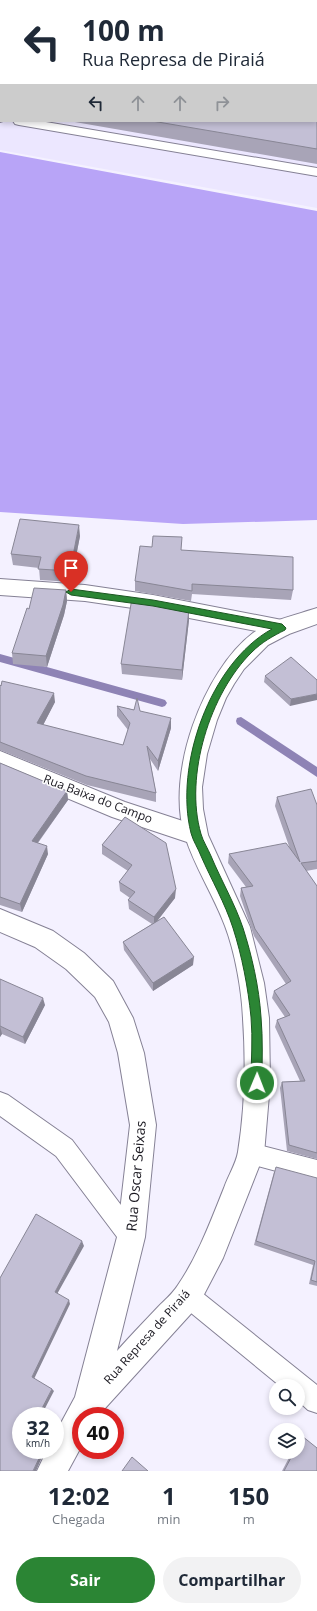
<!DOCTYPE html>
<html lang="pt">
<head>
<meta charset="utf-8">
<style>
  :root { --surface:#fff; --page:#f2f2f3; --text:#1f2937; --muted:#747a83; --accent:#2b8534 }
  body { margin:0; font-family:"Open Sans",sans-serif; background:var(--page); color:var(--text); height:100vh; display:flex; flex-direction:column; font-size:15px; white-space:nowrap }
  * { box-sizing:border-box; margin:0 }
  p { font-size:13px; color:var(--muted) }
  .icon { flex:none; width:22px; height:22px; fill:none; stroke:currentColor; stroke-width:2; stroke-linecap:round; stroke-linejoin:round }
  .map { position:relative; height:1471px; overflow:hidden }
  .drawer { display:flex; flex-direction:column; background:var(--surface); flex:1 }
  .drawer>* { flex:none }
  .banner { position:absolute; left:0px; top:0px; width:317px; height:122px; box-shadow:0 2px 6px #0003; background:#fff; color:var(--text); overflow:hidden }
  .fabs { position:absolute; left:269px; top:1379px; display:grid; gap:8px }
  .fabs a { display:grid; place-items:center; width:36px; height:36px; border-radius:50%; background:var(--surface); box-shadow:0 2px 6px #0003; font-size:20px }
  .speed { position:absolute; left:12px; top:1407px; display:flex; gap:8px; font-size:20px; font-weight:700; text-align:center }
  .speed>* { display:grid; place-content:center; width:52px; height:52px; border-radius:50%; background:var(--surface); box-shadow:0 2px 6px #0003; line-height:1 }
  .speed small { font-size:10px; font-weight:400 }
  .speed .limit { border:6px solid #d22; background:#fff; color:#111 }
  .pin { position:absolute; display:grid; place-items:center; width:34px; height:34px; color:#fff; margin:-41px -17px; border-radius:50% 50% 50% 0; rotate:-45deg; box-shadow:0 0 4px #0007 }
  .pin .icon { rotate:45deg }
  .me { position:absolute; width:44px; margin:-22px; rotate:1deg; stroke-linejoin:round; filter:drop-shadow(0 0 3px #0008) }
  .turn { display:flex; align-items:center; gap:14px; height:84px; padding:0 16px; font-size:18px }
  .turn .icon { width:52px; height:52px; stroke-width:2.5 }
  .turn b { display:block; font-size:28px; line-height:34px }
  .lanes { display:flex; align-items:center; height:38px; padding:0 16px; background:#0003; justify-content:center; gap:20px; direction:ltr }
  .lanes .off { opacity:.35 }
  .eta { display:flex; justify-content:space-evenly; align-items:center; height:68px; text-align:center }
  .eta b { font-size:24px; font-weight:700; line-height:28px }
  .action { display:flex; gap:8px; margin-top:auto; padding:8px 16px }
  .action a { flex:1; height:46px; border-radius:24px; background:var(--accent); color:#fff; font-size:16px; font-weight:700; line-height:46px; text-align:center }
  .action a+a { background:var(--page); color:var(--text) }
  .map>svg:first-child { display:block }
  .built { fill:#ece7ff; fill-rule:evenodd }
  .forest { fill:#b8a4f7 }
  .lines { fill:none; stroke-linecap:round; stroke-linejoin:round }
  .stream { fill:#8e83b5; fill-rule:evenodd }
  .lane-casing { stroke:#858195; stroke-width:2 }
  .street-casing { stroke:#858195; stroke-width:2 }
  .secondary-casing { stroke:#858195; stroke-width:2 }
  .lane { fill:#fff; fill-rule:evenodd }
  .street { fill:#fff; fill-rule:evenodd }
  .secondary { fill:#fff; fill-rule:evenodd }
  .wall { fill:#a8a4b7 }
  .shaded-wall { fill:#888695 }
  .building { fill:#c3bfd5; stroke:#888695 }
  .route { fill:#2b8534; stroke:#1c5622 }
  .labels { text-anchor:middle; stroke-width:3; stroke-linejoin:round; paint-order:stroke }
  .street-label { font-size:12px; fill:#1b1921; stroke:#fff }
  .near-street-label { font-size:14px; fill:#1b1921; stroke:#fff }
</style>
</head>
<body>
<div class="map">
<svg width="317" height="1471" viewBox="0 0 317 1471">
  <rect width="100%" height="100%" fill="#f4f1ff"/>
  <path class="built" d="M 0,0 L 317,0 L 317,208 L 0,150 ZM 1,1 L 316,1 L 316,121 L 1,121 Z"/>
  <path class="forest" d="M 0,152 L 317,211 L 317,520 L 183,524 L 0,512 Z"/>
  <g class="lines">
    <path class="stream" d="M 0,654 L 162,699 L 165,700 L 167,703 L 165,706 L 162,707 L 0,662 Z
      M 241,717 L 317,767 L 317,777 L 237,724 L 236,721 L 237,718 Z"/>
    <g class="lane-casing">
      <path id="lane" d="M 0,114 L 1,121 L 3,121 L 0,122 Z
        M 13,121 L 40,121 L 317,168 L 317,176 L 19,125 L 15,124 Z
        M 0,1092 L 8,1095 L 72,1140 L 139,1229 L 142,1237 L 139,1245 L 131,1248 L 123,1245 L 56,1156 L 0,1116 Z
        M 251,1143 L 317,1160 L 317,1182 L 243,1162 L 240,1154 L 243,1146 Z
        M 188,1284 L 196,1288 L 317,1385 L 317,1413 L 308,1410 L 298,1401 L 298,1386 L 280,1386 L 180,1304 L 176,1296 L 180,1288 Z"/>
    </g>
    <g class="street-casing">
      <path id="street" d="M 0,579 L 85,585 L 153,595 L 282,620 L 289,622 L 292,628 L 289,634 L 282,636 L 153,611 L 85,601 L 0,595 Z
        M 0,751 L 125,802 L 204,828 L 208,835 L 204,842 L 196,845 L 112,817 L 0,770 Z"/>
    </g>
    <g class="secondary-casing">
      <path id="secondary" d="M 317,608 L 317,624 L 289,634 L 268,645 L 244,669 L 234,684 L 226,698 L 217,720 L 207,754 L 202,787 L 203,809 L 208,835 L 250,927 L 264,983 L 269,1018 L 270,1083 L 264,1154 L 223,1258 L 198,1306 L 98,1416 L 81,1416 L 81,1447 L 68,1471 L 37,1471 L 47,1450 L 55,1450 L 55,1434 L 75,1397 L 117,1237 L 130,1125 L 118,1053 L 109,1022 L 95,997 L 66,969 L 35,947 L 0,932 L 0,909 L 53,931 L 84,953 L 113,981 L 133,1018 L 144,1053 L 156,1125 L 145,1237 L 117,1351 C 130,1336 144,1322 158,1307 C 165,1300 173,1293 178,1285 C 198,1256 211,1220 224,1188 C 228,1176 236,1164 238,1152 C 245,1108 246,1062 243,1019 C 242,991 235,952 225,926 C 214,896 194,866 185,836 C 165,775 203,671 253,633 C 271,620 296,615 317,608 Z"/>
    </g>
    <use href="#lane" class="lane"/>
    <use href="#street" class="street"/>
    <use href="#secondary" class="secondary"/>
  </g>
  <path class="wall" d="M 0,0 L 317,0 L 317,164 L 69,121 L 316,121 L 1,1 L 1,109 L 0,109 Z
    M 80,536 L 71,582 L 40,580 L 39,568 L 13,565 L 11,554 Z
    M 181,550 L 293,590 L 291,600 L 192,594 L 191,601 L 135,591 L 135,581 Z
    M 66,590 L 67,601 L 64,615 L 47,667 L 13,664 L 12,653 L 29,609 Z
    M 189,620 L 182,680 L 122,674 L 121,664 Z
    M 265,676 L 317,680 L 290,706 L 264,682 Z
    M 0,685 L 55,702 L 43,725 L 123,745 L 128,730 L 117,716 L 117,706 L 140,711 L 171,728 L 158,771 L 150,759 L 156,793 L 156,802 L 87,785 L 0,750 Z
    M 0,763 L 67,791 L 68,800 L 38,843 L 48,854 L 22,912 L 0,905 Z
    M 277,797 L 317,805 L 317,869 L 306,871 L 317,886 L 317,1159 L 287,1151 L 280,1088 L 282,1082 L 300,1081 L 275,1027 L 277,1020 L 285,1017 L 272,998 L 274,991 L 286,984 L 254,936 L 240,896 L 241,888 L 246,887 L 228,863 L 229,854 L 290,849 L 275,806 Z
    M 125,817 L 175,898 L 158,920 L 193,965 L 153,991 L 124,950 L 123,942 L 152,924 L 129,909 L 128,900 L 130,898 L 120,891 L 119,882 L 128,871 L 102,854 L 102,845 Z
    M 0,979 L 45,1005 L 25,1044 L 2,1034 L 0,1037 Z
    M 274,1172 L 317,1178 L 317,1286 L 309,1284 L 313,1265 L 254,1245 Z
    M 302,1436 L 317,1471 L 282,1471 L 292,1452 L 298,1452 L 298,1441 L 299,1438 Z"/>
  <path class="shaded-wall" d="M 79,525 L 80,536 L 71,582 L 70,571 Z
    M 66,590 L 67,601 L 64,615 L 47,667 L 46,656 Z
    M 189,609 L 189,620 L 182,680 L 182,670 Z
    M 54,693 L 55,702 L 39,733 L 37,723 Z
    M 317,694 L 317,700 L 290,706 L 291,699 Z
    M 171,718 L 171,728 L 158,771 L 158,761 Z
    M 67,791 L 68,800 L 33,849 L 32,841 Z
    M 47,846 L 48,854 L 22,912 L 20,904 Z
    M 176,889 L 175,898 L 154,925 L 154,917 Z
    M 194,957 L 193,965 L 153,991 L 153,983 Z
    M 43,998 L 45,1005 L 25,1044 L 23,1037 Z
    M 0,1026 L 2,1034 L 0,1037 Z
    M 82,1241 L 84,1246 L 56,1296 L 55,1292 Z
    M 69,1300 L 70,1304 L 34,1379 L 32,1377 Z
    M 52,1389 L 54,1391 L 41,1416 L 38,1416 Z
    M 43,1450 L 45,1450 L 36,1471 L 33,1471 Z"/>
  <path class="building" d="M 0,0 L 317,0 L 317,149 L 152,121 L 316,121 L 316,1 L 1,1 L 1,95 L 0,95 Z
    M 20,519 L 79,525 L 70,571 L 38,569 L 41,557 L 11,554 Z
    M 153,536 L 182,537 L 181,550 L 293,557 L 293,590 L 192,584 L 192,591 L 135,581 L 140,546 L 152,547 Z
    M 34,588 L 66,590 L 63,605 L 46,656 L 12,653 L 27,608 L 29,609 Z
    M 132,598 L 189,609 L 182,670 L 121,664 Z
    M 291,657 L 317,680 L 317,694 L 291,699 L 265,676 Z
    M 2,681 L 54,693 L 37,723 L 123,745 L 130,723 L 117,706 L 134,710 L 137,698 L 140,711 L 171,718 L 158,761 L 147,746 L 156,793 L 86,776 L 0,742 L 0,685 L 1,686 Z
    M 0,763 L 67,791 L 32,841 L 47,846 L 20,904 L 0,897 Z
    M 311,789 L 317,805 L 317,861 L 301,863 L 317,886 L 317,1153 L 289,1145 L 282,1082 L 305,1081 L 277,1020 L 290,1015 L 274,991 L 291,981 L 255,929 L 241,888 L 253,886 L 229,854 L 286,843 L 300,862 L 277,797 Z
    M 125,817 L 166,843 L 176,889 L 154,917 L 128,900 L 135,892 L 119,882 L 132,865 L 102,845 Z
    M 164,917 L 194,957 L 153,983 L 123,942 Z
    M 0,979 L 43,998 L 23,1037 L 0,1026 Z
    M 276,1167 L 317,1178 L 317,1282 L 311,1280 L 315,1261 L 256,1241 Z
    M 36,1214 L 82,1241 L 55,1292 L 69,1300 L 32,1377 L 52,1389 L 38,1416 L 21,1416 L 21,1450 L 43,1450 L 33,1471 L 0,1471 L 0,1278 Z
    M 302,1436 L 317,1448 L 317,1471 L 284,1471 L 294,1452 L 298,1452 L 298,1444 Z
    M 132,1457 L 148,1471 L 122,1471 Z"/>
  <path class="route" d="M 71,589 L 153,600 L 282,624 L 286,628 L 285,630 C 273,636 262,642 252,652 C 210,693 184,776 201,834 C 203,841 208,849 211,856 C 221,880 235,904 243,928 C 252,956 259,987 261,1017 C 263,1039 262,1061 262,1083 L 260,1087 L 257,1089 L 253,1087 L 251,1083 C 251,1061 253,1039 251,1017 C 248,987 242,956 233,928 C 225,903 211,879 201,856 C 198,848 193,841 191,833 C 174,766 210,663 272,629 L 153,606 L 71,595 L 66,592 Z"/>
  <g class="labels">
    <g class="street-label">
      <text transform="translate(98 799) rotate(21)" y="4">Rua Baixa do Campo</text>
      <text transform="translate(147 1337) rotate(-48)" y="4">Rua Represa de Piraiá</text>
    </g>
    <g class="near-street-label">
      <text transform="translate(136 1176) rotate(-85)" y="5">Rua Oscar Seixas</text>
    </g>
  </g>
</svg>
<div class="fabs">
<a><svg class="icon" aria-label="search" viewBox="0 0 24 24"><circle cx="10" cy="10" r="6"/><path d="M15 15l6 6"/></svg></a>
<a><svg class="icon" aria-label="layers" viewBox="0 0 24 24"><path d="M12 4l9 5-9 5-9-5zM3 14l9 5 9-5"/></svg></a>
</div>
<div class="speed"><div>32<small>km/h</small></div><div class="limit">40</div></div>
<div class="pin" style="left:71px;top:592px;background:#d93025"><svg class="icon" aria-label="arrive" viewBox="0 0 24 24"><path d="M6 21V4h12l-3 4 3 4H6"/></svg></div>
<svg class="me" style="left:257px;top:1083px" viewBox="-20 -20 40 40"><circle r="17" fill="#2b8534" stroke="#fff" stroke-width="3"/><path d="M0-11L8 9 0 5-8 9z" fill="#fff"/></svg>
<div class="banner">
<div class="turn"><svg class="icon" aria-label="left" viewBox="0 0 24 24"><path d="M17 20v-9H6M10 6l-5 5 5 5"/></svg><div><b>100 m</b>Rua Represa de Piraiá</div></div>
<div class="lanes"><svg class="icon" aria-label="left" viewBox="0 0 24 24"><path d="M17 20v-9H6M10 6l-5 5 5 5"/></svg><svg class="icon off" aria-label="ahead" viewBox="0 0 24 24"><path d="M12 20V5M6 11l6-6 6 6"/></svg><svg class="icon off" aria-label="ahead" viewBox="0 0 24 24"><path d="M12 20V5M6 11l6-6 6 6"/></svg><svg class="icon off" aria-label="right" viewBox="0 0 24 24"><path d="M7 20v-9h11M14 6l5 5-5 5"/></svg></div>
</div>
</div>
<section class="drawer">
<div class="eta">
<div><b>12:02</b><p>Chegada</p></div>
<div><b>1</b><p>min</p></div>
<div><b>150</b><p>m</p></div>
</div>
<div class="action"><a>Sair</a><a>Compartilhar</a></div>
</section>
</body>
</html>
